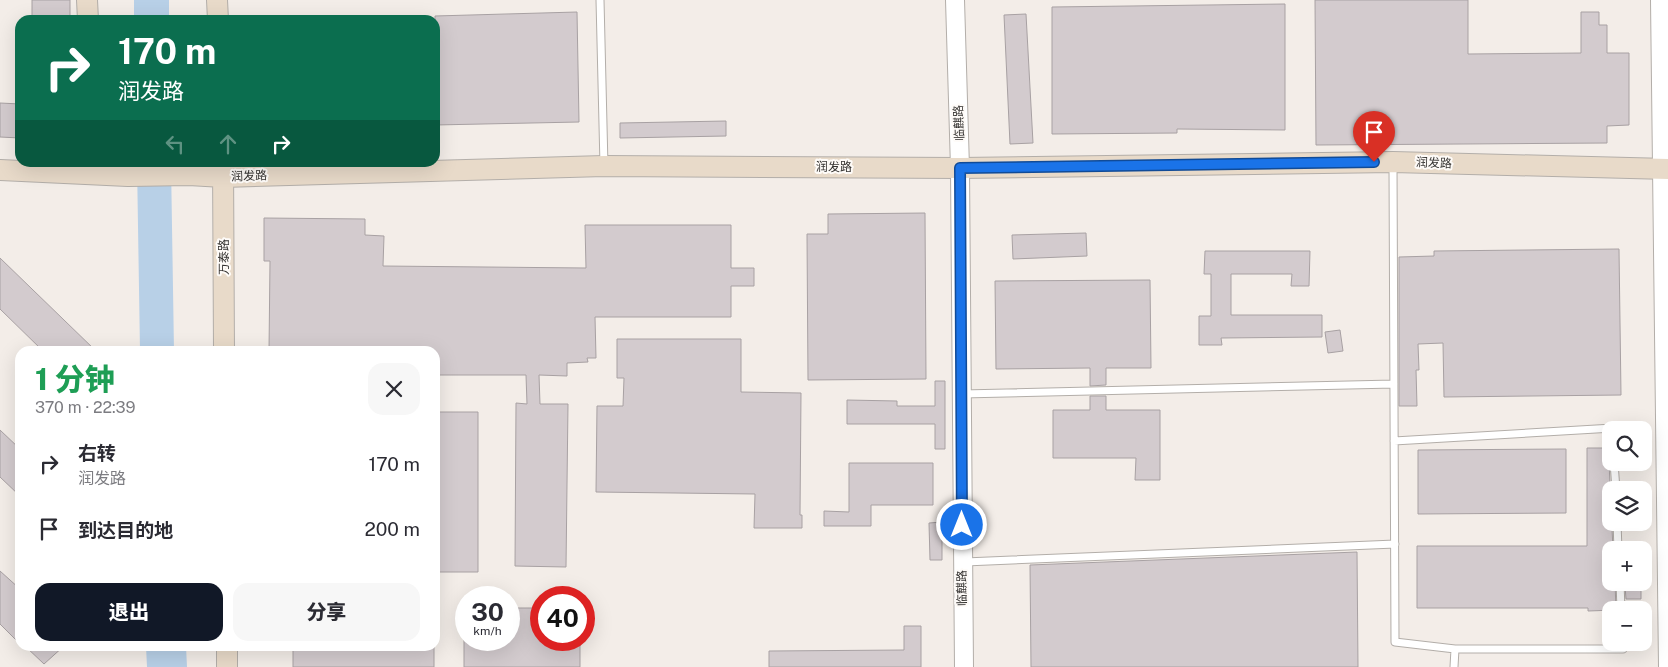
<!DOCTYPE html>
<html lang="zh">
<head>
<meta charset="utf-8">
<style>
  :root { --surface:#fff; --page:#f7f7f7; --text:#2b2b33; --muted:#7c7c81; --accent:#111827 }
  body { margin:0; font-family:"Public Sans","Noto Sans SC",sans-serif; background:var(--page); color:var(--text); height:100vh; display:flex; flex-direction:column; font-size:19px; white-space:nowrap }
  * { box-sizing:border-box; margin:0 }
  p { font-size:16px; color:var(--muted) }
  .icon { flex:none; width:28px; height:28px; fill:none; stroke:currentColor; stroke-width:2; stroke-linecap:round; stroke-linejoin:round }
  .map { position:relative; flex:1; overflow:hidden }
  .details { position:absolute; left:15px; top:346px; width:425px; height:305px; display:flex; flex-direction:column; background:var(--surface); border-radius:15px; box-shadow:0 5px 20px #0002 }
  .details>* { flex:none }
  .banner { position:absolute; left:15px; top:15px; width:425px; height:152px; border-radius:15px; box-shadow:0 5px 20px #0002; background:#0b6e4f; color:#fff; overflow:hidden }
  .controls { position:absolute; left:1602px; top:421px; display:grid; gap:10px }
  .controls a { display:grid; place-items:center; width:50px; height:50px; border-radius:10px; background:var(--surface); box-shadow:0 5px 20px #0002; font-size:25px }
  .speed { position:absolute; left:455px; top:586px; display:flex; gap:10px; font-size:25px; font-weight:700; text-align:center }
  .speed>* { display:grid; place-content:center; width:65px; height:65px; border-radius:50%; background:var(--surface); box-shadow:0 5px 20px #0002; line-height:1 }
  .speed small { font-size:12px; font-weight:400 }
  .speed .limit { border:8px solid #d22; background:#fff; color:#111 }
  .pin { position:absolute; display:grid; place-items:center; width:42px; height:42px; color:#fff; margin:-51px -21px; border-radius:50% 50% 50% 0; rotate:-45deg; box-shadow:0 0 5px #0007 }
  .pin .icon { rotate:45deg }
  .me { position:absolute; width:55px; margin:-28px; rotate:0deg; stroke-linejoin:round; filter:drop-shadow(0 0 4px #0008) }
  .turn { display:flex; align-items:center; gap:18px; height:105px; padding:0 20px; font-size:22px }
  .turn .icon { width:65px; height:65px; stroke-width:2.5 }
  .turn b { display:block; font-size:35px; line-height:42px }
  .lanes { display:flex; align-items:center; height:48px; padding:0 20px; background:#0003; justify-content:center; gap:25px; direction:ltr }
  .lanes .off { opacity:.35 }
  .round { display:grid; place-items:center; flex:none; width:52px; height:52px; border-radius:15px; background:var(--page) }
  .headline { display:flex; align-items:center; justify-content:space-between; height:85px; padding:0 20px }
  h1 { font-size:30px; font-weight:800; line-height:38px; color:#1e9e55 }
  .action { display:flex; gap:10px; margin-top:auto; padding:10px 20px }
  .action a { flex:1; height:58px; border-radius:15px; background:var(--accent); color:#fff; font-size:20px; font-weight:800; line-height:58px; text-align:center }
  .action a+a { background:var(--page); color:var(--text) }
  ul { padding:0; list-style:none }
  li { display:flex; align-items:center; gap:15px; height:65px; padding:0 20px }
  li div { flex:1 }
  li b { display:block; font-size:19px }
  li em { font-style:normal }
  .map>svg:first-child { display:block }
  .water { fill:#b8d0e7 }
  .building { fill:#d3cbce; stroke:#a8a1a3 }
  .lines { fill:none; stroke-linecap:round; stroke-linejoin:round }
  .service-casing { stroke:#b3aea9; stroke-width:9 }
  .tertiary-casing { stroke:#b3aea9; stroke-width:20 }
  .secondary-casing { stroke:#b3aea9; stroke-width:22 }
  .service { stroke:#fff; stroke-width:7 }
  .tertiary { stroke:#fff; stroke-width:18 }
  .secondary { stroke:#e8dac9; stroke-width:20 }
  .route-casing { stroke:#114b97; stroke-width:12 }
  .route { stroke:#1a73e8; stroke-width:9 }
  .labels { text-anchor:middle; stroke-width:4; stroke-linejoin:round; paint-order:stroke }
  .street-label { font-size:12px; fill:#353331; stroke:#fefbf8 }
</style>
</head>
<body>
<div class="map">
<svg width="1668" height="667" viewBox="0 0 1668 667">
  <rect width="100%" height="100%" fill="#f3ede8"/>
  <path class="water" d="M 134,0 L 169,0 L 169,20 L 134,20 Z
    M 137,163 L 171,163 L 174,351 L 140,351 Z
    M 146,646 L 186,646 L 187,667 L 147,667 Z"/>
  <path class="building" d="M 32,0 L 70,0 L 70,20 L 32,20 Z
    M 1315,0 L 1468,0 L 1468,54 L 1581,53 L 1581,12 L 1599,12 L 1599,25 L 1607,25 L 1607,53 L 1629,53 L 1629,125 L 1607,126 L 1607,143 L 1316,145 Z
    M 1285,4 L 1285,130 L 1177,129 L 1177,133 L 1052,134 L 1052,7 Z
    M 577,12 L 579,122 L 435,125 L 435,16 Z
    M 1026,14 L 1033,143 L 1010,144 L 1004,15 Z
    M 0,103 L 20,104 L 20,138 L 0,137 Z
    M 726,121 L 726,136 L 620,138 L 620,123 Z
    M 925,213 L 926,379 L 808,380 L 807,234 L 828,234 L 828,214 Z
    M 264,218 L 365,219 L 365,235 L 384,236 L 383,266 L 586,268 L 585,225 L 731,225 L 731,268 L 754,268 L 754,286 L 731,286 L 731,317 L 595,317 L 596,358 L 587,358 L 588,362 L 567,363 L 567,376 L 539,375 L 540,404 L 568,404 L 566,567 L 515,566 L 516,403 L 527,404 L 526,375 L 435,375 L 435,351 L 269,351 L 270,261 L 264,261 Z
    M 1086,233 L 1087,256 L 1013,259 L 1012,235 Z
    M 1619,249 L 1621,395 L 1444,397 L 1443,343 L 1418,344 L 1419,370 L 1416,370 L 1417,406 L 1399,406 L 1399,257 L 1434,256 L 1434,251 Z
    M 1205,251 L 1310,251 L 1309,286 L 1291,286 L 1292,274 L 1231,274 L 1231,315 L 1322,315 L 1322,337 L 1221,338 L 1222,345 L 1199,345 L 1199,316 L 1211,316 L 1211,274 L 1204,274 Z
    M 0,258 L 96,351 L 43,351 L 0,309 Z
    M 1150,280 L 1151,368 L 1106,368 L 1106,385 L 1090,386 L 1090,368 L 996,369 L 995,281 Z
    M 1340,330 L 1343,351 L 1328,353 L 1325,332 Z
    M 617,339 L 741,339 L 741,392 L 801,393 L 800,515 L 802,515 L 802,528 L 754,528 L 755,494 L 596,492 L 597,406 L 623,406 L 624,378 L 617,378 Z
    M 935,381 L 945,381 L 945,449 L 935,449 L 935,424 L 847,424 L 847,400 L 897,401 L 897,406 L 935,406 Z
    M 1090,396 L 1106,396 L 1106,410 L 1160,410 L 1160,480 L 1135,480 L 1136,458 L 1053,458 L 1053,410 L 1090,410 Z
    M 435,412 L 478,412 L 478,572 L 435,572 Z
    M 0,430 L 20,449 L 20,496 L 0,477 Z
    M 1587,448 L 1611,448 L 1611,458 L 1609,462 L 1613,550 L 1611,550 L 1611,582 L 1615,582 L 1616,610 L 1588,611 L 1588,608 L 1417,608 L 1417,546 L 1587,546 Z
    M 1566,449 L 1566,513 L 1418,514 L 1418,450 Z
    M 849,463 L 933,463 L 933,505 L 871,505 L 871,526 L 824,526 L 824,511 L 849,512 Z
    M 942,522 L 942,560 L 930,560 L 929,523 Z
    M 1357,552 L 1358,667 L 1031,667 L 1030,565 Z
    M 0,571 L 20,589 L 20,644 L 0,624 Z
    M 1625,586 L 1641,586 L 1641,599 L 1626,599 Z
    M 509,608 L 541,608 L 541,640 L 580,640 L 580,667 L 464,667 L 464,640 L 509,640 Z
    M 904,626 L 921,626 L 921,667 L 769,667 L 769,651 L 904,650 Z
    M 25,646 L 64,646 L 44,664 Z
    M 293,646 L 434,646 L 434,667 L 293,667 Z"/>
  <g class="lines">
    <g class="service-casing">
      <path id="service" d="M 600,0 L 604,166
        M 1393,165 L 1395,642 L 1455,649 L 1454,667
        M 962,394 L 1394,384
        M 1394,441 L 1613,428 L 1613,430
        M 1614,462 L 1616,490
        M 1617,522 L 1618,550
        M 965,562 L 1395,544
        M 1620,582 L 1621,610
        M 1455,649 L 1623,649 L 1622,642"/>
    </g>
    <g class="tertiary-casing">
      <path id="tertiary" d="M 955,0 L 960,168 L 964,667
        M 1660,0 L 1668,667"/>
    </g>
    <g class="secondary-casing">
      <path id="secondary" d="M 87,0 L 88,20
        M 217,0 L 218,20
        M 223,162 L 224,351
        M 0,170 L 128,176 L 189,175 L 223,177 L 604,166 L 960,168 L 1393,162 L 1668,169
        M 227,646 L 227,667"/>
    </g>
    <use href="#service" class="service"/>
    <use href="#tertiary" class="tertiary"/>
    <use href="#secondary" class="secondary"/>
  </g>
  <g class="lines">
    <g class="route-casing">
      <path id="route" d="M 962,525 L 960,168 L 1374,162"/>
    </g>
    <use href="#route" class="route"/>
  </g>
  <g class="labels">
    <g class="street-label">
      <text transform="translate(959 123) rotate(-92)" y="4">临麒路</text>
      <text transform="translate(1434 163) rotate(2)" y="4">润发路</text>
      <text x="834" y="171">润发路</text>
      <text transform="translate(249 176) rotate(-2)" y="4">润发路</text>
      <text transform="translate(224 257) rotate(-90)" y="4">万泰路</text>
      <text transform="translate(962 588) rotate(-91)" y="4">临麒路</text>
    </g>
  </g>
</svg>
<div class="controls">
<a><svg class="icon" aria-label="search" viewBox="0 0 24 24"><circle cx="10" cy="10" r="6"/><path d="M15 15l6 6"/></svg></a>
<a><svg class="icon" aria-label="layers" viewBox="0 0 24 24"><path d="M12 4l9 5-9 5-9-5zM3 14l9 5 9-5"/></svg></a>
<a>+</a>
<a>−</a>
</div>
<div class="speed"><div>30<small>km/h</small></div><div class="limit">40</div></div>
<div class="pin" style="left:1374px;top:162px;background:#d93025"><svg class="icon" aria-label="arrive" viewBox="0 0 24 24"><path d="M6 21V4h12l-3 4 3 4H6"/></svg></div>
<svg class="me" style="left:962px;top:525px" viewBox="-20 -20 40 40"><circle r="17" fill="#1a73e8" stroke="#fff" stroke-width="3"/><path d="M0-11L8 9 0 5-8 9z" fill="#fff"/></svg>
<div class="banner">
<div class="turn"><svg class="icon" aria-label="right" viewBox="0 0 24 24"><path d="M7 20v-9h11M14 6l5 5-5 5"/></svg><div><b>170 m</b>润发路</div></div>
<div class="lanes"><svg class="icon off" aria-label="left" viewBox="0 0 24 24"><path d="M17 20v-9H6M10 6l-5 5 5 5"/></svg><svg class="icon off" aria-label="ahead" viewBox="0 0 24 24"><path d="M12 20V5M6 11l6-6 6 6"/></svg><svg class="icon" aria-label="right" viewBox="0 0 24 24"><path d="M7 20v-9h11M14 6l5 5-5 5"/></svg></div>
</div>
<section class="details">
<div class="headline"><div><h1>1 分钟</h1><p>370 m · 22:39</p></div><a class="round"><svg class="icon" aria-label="close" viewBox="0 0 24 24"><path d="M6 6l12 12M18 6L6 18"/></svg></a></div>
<ul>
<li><svg class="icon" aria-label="right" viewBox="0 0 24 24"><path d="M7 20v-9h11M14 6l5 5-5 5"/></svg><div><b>右转</b><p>润发路</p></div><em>170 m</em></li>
<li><svg class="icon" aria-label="arrive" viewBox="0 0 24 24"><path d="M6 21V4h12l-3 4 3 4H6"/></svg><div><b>到达目的地</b></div><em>200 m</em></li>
</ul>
<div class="action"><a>退出</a><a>分享</a></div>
</section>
</div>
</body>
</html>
